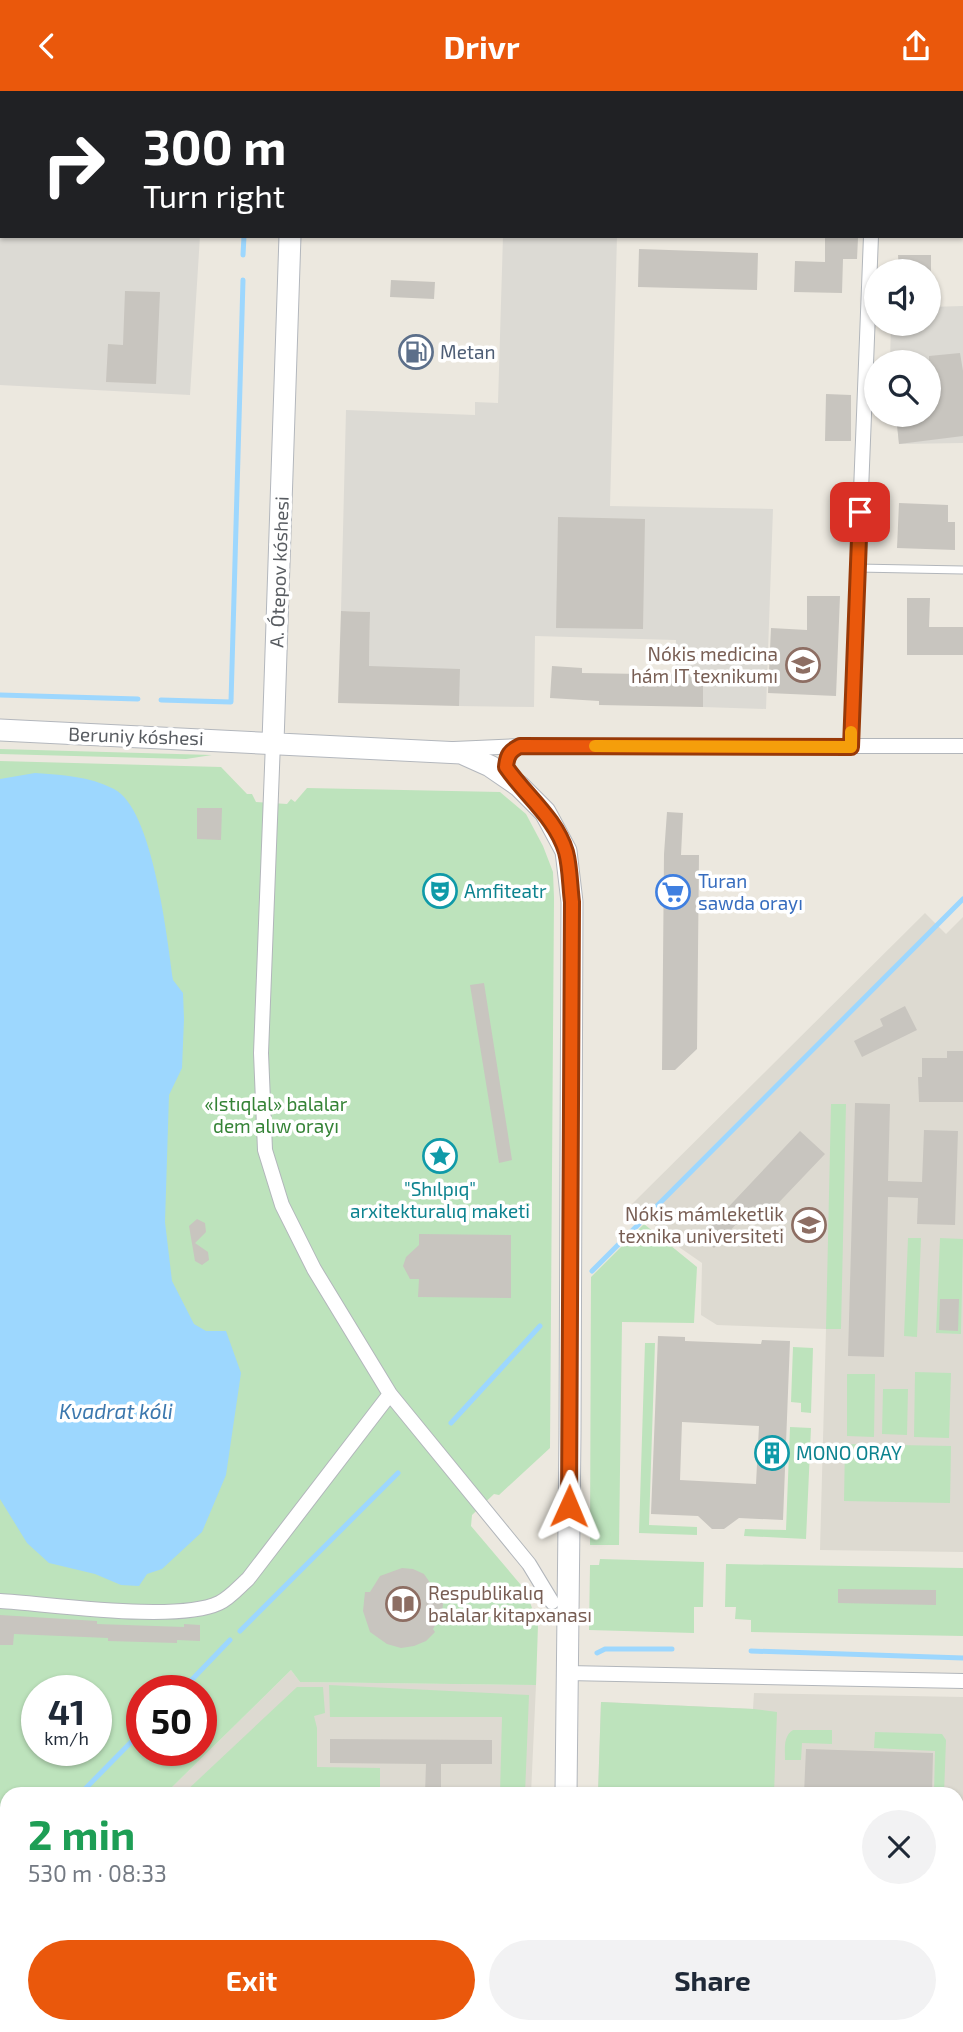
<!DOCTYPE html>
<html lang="en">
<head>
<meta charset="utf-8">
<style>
  :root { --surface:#fff; --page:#f2f2f3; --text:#1f2937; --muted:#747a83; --accent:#ea580c }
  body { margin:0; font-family:"Exo 2",sans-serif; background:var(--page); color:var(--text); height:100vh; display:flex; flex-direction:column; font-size:26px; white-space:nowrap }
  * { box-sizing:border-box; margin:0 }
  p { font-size:23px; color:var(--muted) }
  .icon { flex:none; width:38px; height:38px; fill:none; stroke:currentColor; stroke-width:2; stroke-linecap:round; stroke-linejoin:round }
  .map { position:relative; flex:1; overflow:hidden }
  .panel { position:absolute; left:0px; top:1696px; width:964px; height:247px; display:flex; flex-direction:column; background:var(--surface); border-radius:21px 21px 0 0; box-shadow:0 2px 5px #0004 }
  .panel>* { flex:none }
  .top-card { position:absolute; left:0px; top:0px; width:964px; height:147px; box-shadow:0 2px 5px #0004; background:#202124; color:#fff; overflow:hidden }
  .controls { position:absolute; left:864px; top:168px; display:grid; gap:14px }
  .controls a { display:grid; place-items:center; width:77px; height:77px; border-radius:50%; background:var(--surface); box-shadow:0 2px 5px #0004; font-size:35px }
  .speed { position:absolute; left:21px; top:1584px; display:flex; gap:14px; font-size:35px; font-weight:700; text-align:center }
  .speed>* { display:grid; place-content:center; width:91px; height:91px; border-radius:50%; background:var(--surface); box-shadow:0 2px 5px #0004; line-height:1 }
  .speed small { font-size:18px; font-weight:400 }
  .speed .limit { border:10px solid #d22; background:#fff; color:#111 }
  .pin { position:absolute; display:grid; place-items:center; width:60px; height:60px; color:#fff; margin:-30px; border-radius:14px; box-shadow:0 4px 10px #0006 }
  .me { position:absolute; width:77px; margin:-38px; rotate:1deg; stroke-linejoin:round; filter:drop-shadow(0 0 5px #0008) }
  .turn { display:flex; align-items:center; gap:24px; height:147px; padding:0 28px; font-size:32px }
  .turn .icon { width:91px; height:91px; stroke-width:2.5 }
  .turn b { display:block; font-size:49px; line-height:60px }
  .round { display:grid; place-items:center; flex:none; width:74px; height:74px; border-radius:37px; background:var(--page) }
  .overview { display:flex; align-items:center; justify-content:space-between; height:119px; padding:0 28px }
  h1 { font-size:42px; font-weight:700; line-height:52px; color:#1e9e55 }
  .primary-button { display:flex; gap:14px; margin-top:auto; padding:14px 28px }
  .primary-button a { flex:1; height:80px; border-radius:42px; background:var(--accent); color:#fff; font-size:28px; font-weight:700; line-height:80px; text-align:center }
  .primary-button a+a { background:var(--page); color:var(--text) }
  header { display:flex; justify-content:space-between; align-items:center; height:91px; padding:0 28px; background:var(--accent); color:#fff; font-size:32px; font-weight:700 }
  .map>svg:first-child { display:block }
  .industrial { fill:#dcdad4 }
  .education { fill:#dddad1 }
  .green { fill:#bde3bc; fill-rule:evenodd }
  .water { fill:#9dd7fe }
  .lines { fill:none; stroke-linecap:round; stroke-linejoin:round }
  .stream { stroke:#9dd7fe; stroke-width:5 }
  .building { fill:#c8c5bf; fill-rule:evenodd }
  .lane-casing { stroke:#b2b6bb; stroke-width:9 }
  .street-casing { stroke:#b2b6bb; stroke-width:16 }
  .secondary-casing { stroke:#b3b7bd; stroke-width:23 }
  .lane { stroke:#fff; stroke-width:7 }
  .street { stroke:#fff; stroke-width:14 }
  .secondary { stroke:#fff; stroke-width:21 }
  .route-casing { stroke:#983908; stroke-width:18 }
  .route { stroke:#ea580c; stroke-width:12 }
  .slow { stroke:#f59e0b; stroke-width:12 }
  .labels { text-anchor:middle; stroke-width:7; stroke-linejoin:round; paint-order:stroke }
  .service-label { font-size:19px; fill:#4e5e75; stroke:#fff; text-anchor:start }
  .street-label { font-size:19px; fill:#585c61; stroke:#fff }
  .education-label { font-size:19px; fill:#785e54; stroke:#fff; text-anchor:end }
  .shop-label { font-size:19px; fill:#366cbe; stroke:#fff; text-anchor:start }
  .culture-label { font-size:19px; fill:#0d838f; stroke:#fff; text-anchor:start }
  .park-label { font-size:19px; fill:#358336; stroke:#fff }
  .water-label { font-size:21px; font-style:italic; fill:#3c78ae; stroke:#fff }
</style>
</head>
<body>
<header><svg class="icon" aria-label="back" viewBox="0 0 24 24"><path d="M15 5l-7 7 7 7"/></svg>Drivr<svg class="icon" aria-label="share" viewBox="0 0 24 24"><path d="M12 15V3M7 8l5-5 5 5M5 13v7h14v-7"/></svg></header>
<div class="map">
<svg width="963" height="1941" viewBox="0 0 963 1941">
  <rect width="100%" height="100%" fill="#ece8df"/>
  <path class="industrial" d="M 0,0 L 207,0 L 2,2 L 2,145 L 200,145 L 190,304 L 0,294 Z
    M 360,0 L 963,0 L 963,47 L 962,2 L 359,2 Z
    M 503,145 L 617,145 L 610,415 L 773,418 L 766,618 L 703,616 L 703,584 L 675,583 L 676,549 L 535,545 L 534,616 L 459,615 L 369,575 L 370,521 L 341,520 L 346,319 L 475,324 L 475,311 L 498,312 Z
    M 963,215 L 963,352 L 899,353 L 896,324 L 929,324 L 929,271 L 890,271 L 891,233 L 929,233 L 929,216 Z"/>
  <path class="education" d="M 925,822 L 946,843 L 963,826 L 963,1461 L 820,1459 L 826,1238 L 717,1234 L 701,1224 L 702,1172 L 676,1154 L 632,1113 Z
    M 291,1579 L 300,1591 L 536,1594 L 531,1703 L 165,1703 Z
    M 754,1602 L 963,1606 L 963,1941 L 591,1941 L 591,1936 L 957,1936 L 957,1703 L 598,1703 L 601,1611 L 753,1618 Z
    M 7,1861 L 7,1936 L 522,1936 L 521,1941 L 0,1941 L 0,1868 Z"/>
  <path class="green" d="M 0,658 L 212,664 L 186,668 L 0,663 Z
    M 0,670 L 221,676 L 247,703 L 252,703 L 256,711 L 287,713 L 291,708 L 295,711 L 307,697 L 500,701 L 526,723 L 543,755 L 553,781 L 554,807 L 550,1357 L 499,1404 L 494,1403 L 472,1424 L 471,1435 L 526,1500 L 538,1534 L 536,1594 L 300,1591 L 291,1579 L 165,1703 L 7,1703 L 7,1770 L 0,1776 ZM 37,1600 L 96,1600 L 96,1659 L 37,1659 ZM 142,1600 L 201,1600 L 201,1659 L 142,1659 Z
    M 831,1013 L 846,1013 L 841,1238 L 826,1238 Z
    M 644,1133 L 697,1176 L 694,1232 L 622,1231 L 619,1454 L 590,1454 L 591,1186 Z
    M 908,1147 L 921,1147 L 917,1246 L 904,1245 Z
    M 940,1147 L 963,1148 L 961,1243 L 936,1242 Z
    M 645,1252 L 655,1252 L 649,1434 L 697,1436 L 697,1444 L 639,1442 Z
    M 793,1256 L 813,1257 L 811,1322 L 801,1321 L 801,1312 L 791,1311 Z
    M 915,1281 L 951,1282 L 949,1347 L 914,1346 Z
    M 847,1283 L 875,1283 L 874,1346 L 847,1345 Z
    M 883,1298 L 908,1298 L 907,1344 L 882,1343 Z
    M 790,1336 L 811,1337 L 806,1448 L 744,1445 L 745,1438 L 786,1439 Z
    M 845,1353 L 951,1355 L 950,1412 L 844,1410 Z
    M 600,1468 L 704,1471 L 703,1516 L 694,1516 L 694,1542 L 589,1539 L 590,1474 L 599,1474 Z
    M 726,1473 L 963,1477 L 963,1545 L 751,1541 L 751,1529 L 735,1528 L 736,1516 L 725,1516 Z
    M 329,1594 L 529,1604 L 525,1703 L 500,1703 L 502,1626 L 330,1626 Z
    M 297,1596 L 323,1596 L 325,1622 L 314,1625 L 317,1637 L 317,1676 L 380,1677 L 380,1703 L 183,1703 Z
    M 601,1611 L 754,1618 L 777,1621 L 774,1703 L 598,1703 Z
    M 793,1639 L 832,1639 L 832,1653 L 802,1652 L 801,1669 L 785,1669 C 785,1658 783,1645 793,1639 Z
    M 875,1641 L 942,1643 L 946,1649 L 944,1703 L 934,1703 L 935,1660 L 874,1657 Z
    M 39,1936 L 145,1936 L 140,1941 L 35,1941 Z"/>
  <path class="water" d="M 35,682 C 62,684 89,685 114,698 C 153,718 167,846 173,889 L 183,902 L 184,928 L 182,977 L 169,1004 L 165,1131 L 172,1190 L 194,1233 L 206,1240 L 226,1240 L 241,1282 L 226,1384 L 202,1441 L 162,1478 L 147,1483 L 139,1495 L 121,1494 L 95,1483 L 49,1472 L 27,1452 L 0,1408 L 0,688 Z"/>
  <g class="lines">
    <path class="stream" d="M 243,164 L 244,145
      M 0,604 L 138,608
      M 161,609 L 231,611 L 243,189
      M 592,1180 L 963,808
      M 451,1332 L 540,1235
      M 240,1540 L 398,1382
      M 751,1560 L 963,1567
      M 597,1562 L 605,1558 L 672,1558
      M 181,1600 L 230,1549
      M 80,1703 L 142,1640
      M 0,1784 L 7,1777"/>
  </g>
  <path class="building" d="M 825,147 L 858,147 L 857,168 L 843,168 L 842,202 L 794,201 L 795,170 L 825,171 Z
    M 639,158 L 758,162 L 757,199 L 638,196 Z
    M 898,164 L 931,164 L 931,180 L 899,180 Z
    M 391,189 L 435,191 L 434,208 L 390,206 Z
    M 125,200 L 160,201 L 156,293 L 106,291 L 108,253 L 123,254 Z
    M 960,262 L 963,280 L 963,345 L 899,353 L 896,324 L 929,324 L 929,265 Z
    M 826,303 L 851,304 L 851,350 L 825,350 Z
    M 899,412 L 948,414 L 948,431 L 955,431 L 955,459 L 897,457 Z
    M 558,426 L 645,428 L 643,538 L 556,537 Z
    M 807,505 L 840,505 L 836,605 L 768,602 L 771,537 L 807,539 Z
    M 907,507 L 930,507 L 929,536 L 963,536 L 963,564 L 907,564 Z
    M 341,520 L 370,521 L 369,575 L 460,578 L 459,615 L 338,612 Z
    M 552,575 L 582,577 L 582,582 L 703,584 L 703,616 L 599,614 L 599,610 L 550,607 Z
    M 197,717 L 222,717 L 221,749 L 197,748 Z
    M 667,721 L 683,722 L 681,764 L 699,764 L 697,958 L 675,979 L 662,979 L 664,763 Z
    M 484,892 L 512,1069 L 499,1072 L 470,894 Z
    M 905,915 L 917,939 L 862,966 L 854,950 L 883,935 L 880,928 Z
    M 947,960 L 963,960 L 963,1011 L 919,1011 L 918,986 L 922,986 L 922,967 L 947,967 Z
    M 855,1012 L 890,1013 L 888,1090 L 922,1091 L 924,1039 L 958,1040 L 955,1134 L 917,1133 L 918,1107 L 888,1106 L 884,1266 L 848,1265 Z
    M 800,1040 L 825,1063 L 765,1126 L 753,1115 L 714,1157 L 701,1145 Z
    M 197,1128 L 205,1132 L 206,1141 L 195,1152 L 208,1161 L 209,1169 L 202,1174 L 195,1170 L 189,1135 Z
    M 419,1143 L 511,1144 L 511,1207 L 418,1206 L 419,1188 L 410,1188 L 403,1175 L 406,1166 L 419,1154 Z
    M 940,1208 L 959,1208 L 958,1240 L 939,1239 Z
    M 658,1245 L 685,1246 L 685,1250 L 761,1253 L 762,1249 L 790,1250 L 783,1429 L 739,1427 L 724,1438 L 712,1438 L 698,1425 L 651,1423 ZM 682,1331 L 759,1335 L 756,1393 L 680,1389 Z
    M 402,1477 L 413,1478 L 424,1483 L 438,1503 L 442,1502 L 443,1513 L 442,1522 L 433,1538 L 435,1541 L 426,1550 L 414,1555 L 401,1557 L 387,1553 L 370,1541 L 363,1520 L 365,1501 L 370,1501 L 380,1485 Z
    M 838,1498 L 936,1499 L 936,1514 L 838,1512 Z
    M 0,1524 L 97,1530 L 97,1533 L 184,1536 L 184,1533 L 200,1534 L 200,1550 L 177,1549 L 177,1552 L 108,1550 L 108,1547 L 14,1543 L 13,1554 L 0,1554 Z
    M 330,1648 L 492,1649 L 492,1673 L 441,1673 L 441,1703 L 425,1703 L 426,1673 L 330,1672 Z
    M 806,1658 L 933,1662 L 932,1703 L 804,1703 Z"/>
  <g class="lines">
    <g class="lane-casing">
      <path id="lane" d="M 857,477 L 963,479"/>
    </g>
    <g class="street-casing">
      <path id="street" d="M 962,124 L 963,124
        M 273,651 L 261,962 L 265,1059 L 282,1114 L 314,1178 L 390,1303 L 529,1473 L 552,1511
        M 851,656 L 871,145
        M 454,658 L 520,655 L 963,655
        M 0,1510 C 51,1513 176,1532 219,1512 C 230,1507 239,1496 248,1488 L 390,1303
        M 567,1582 L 963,1590"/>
    </g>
    <g class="secondary-casing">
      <path id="secondary" d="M 296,2 L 296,0
        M 0,639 L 461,662 L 490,675 L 519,695 L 545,721 L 566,760 L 572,811 L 570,1342 L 566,1703
        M 273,651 L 290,145
        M 563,1941 L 563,1936"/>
    </g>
    <use href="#lane" class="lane"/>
    <use href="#street" class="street"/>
    <use href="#secondary" class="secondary"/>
  </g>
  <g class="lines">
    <g class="route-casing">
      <path id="route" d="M 569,1415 L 572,811 C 570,795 570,776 566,761 C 556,727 525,704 506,676 C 507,664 510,660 520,655 L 851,656 L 860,421"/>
    </g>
    <use href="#route" class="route"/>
    <path class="slow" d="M 595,655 L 851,656 L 851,641"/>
  </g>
  <defs>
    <g id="fuel-ring" transform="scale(1.75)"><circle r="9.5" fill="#fff" stroke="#5c6f8a" stroke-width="1.5"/><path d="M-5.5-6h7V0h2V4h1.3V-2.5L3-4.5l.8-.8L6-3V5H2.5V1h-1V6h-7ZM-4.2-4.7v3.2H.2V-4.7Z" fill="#5c6f8a"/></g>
    <g id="university-ring" transform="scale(1.75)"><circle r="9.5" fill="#fff" stroke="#8d6e63" stroke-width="1.5"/><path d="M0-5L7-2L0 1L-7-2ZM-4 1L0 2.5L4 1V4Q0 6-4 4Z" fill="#8d6e63"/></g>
    <g id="theatre-ring" transform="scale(1.75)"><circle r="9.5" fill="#fff" stroke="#0f9aa8" stroke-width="1.5"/><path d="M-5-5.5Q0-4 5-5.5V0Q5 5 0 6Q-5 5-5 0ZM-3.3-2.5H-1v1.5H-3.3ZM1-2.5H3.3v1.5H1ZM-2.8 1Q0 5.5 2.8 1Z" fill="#0f9aa8"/></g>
    <g id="supermarket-ring" transform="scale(1.75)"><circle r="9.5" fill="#fff" stroke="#3f7fe0" stroke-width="1.5"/><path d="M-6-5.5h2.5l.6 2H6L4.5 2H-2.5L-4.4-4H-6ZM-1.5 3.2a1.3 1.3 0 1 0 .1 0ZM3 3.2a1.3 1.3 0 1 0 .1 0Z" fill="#3f7fe0"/></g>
    <g id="sight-ring" transform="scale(1.75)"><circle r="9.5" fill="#fff" stroke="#0f9aa8" stroke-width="1.5"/><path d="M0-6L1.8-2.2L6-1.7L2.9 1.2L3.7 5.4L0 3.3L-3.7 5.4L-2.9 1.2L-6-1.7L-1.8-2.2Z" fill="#0f9aa8"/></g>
    <g id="building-ring" transform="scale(1.75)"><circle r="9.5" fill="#fff" stroke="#0f9aa8" stroke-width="1.5"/><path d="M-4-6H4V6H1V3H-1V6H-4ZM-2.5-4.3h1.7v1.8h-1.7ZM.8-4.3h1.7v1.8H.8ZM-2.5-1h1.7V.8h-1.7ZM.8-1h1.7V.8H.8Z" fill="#0f9aa8"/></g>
    <g id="library-ring" transform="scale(1.75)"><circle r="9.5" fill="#fff" stroke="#8d6e63" stroke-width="1.5"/><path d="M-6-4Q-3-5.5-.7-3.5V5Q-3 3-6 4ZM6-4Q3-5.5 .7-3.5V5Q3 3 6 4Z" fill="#8d6e63"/></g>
  </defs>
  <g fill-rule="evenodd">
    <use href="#fuel-ring" x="416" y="261"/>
    <use href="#university-ring" x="803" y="574"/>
    <use href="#theatre-ring" x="440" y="800"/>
    <use href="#supermarket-ring" x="673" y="801"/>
    <use href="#sight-ring" x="440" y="1065"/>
    <use href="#university-ring" x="809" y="1134"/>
    <use href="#building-ring" x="772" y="1362"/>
    <use href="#library-ring" x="403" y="1513"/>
  </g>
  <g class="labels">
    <g class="service-label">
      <text x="440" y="268">Metan</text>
    </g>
    <g class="street-label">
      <text transform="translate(279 481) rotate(-88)" y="7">A. Ótepov kóshesi</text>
      <text transform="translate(136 645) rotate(2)" y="7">Beruniy kóshesi</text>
    </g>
    <g class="education-label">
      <text x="778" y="570">Nókis medicina<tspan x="778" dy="22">hám IT texnikumı</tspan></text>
      <text x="784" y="1130">Nókis mámleketlik<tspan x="784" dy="22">texnika universiteti</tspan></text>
      <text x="428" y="1509" text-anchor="start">Respublikalıq<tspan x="428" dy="22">balalar kitapxanası</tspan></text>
    </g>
    <g class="shop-label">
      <text x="698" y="797">Turan<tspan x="698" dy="22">sawda orayı</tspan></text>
    </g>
    <g class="culture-label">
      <text x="464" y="807">Amfiteatr</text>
      <text x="440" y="1105" text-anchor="middle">"Shılpıq"<tspan x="440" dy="22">arxitekturalıq maketi</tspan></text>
      <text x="796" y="1369">MONO ORAY</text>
    </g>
    <g class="park-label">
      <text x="276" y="1020">«Istıqlal» balalar<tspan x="276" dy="22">dem alıw orayı</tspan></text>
    </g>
    <g class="water-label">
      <text x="116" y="1328">Kvadrat kóli</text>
    </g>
  </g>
</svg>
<div class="controls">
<a><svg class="icon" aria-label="sound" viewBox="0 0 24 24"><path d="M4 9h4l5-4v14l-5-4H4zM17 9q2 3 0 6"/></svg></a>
<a><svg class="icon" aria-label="search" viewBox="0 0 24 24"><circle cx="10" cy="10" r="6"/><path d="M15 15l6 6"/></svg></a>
</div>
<div class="speed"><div>41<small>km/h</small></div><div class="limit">50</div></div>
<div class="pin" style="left:860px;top:421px;background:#d93025"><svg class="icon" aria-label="arrive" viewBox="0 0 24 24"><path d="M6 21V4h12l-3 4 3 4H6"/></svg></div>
<svg class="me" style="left:569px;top:1415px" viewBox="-20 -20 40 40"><path d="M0-17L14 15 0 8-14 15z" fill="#ea580c" stroke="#fff" stroke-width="4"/></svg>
<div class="top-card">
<div class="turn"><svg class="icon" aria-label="right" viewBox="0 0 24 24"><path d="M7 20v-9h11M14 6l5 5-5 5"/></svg><div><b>300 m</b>Turn right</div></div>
</div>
<section class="panel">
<div class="overview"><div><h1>2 min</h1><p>530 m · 08:33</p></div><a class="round"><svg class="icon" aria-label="close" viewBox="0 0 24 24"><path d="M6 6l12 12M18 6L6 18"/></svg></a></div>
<div class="primary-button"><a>Exit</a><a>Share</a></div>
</section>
</div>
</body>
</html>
